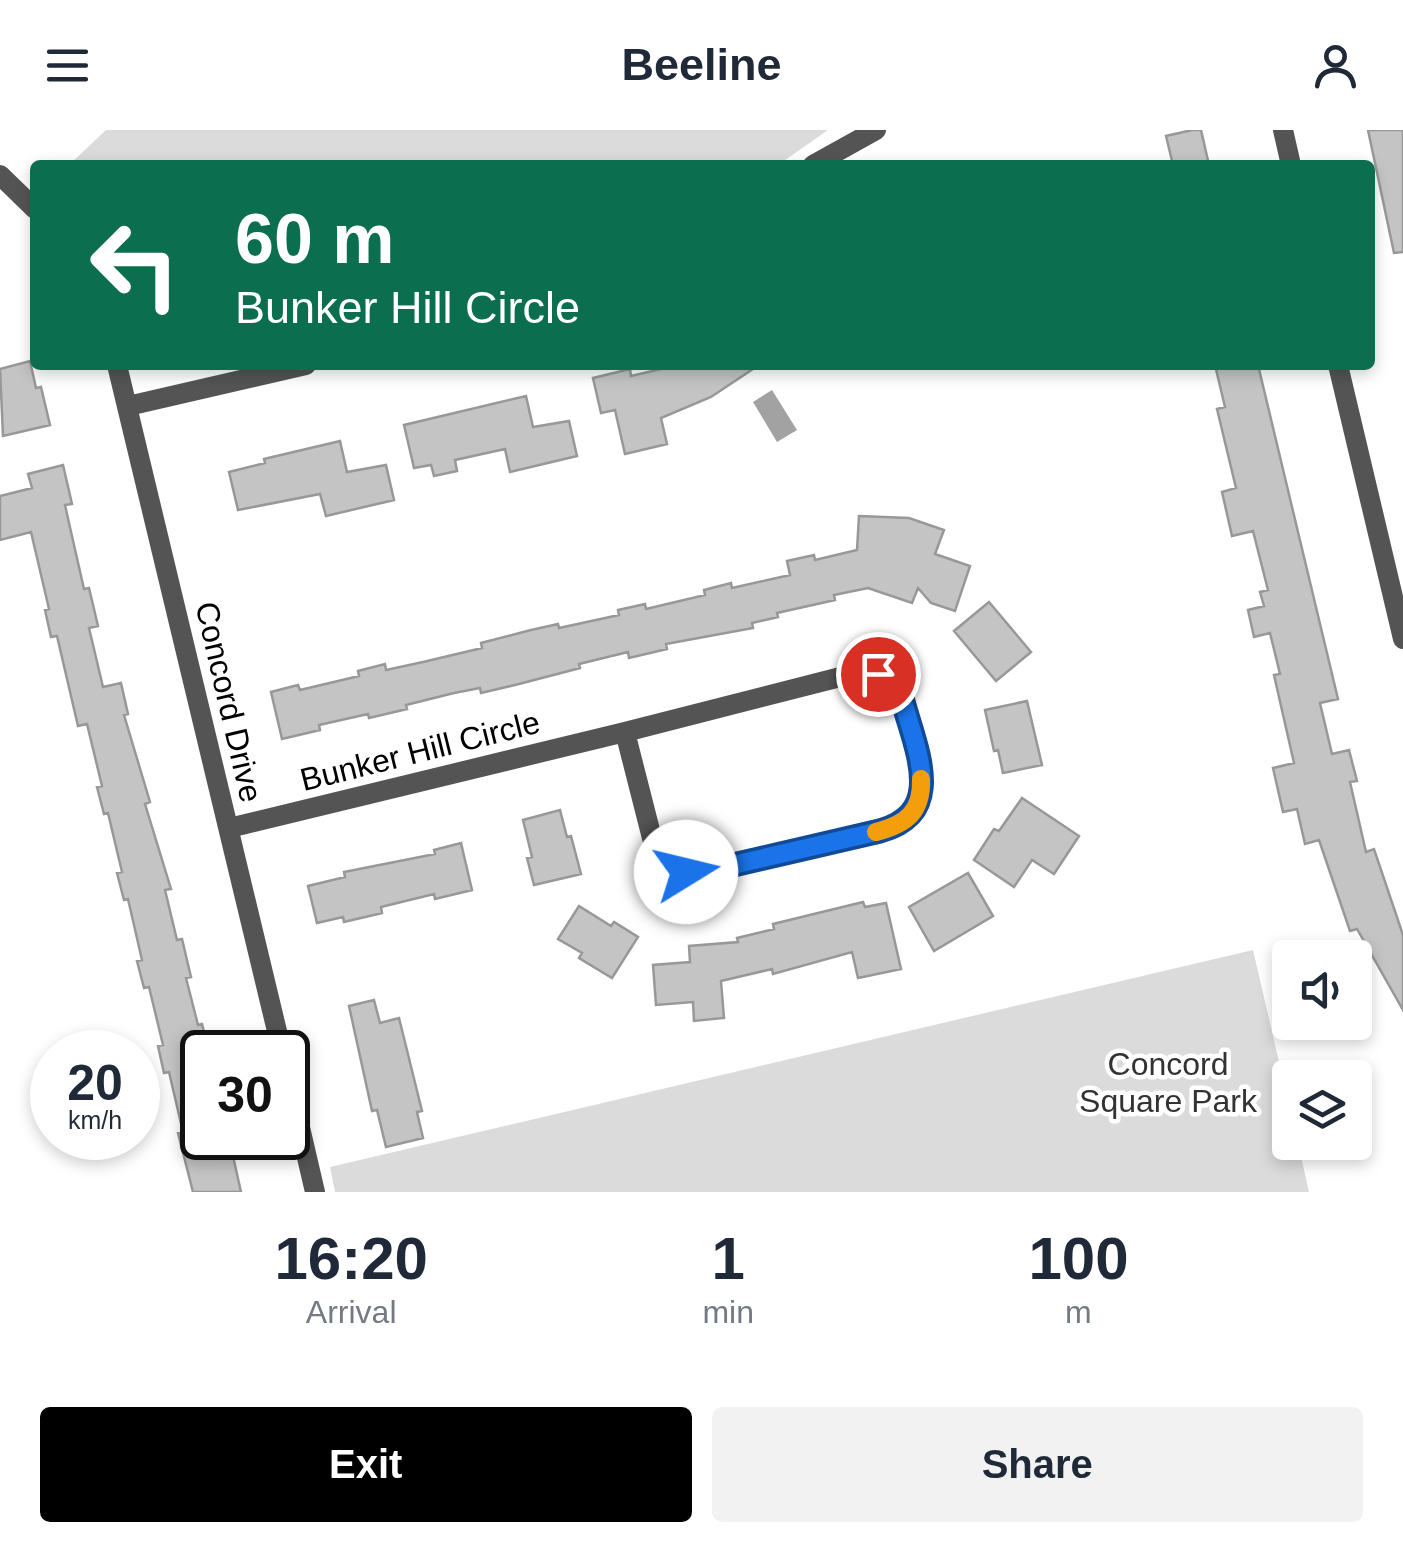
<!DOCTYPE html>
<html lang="en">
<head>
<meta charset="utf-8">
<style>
  :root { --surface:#fff; --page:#f2f2f3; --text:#1f2937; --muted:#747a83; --accent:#000 }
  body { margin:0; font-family:Arial,sans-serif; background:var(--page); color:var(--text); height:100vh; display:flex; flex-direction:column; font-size:38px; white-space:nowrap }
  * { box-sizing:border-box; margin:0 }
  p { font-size:32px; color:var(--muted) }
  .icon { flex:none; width:55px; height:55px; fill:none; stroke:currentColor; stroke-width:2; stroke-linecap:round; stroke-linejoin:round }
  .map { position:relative; height:1062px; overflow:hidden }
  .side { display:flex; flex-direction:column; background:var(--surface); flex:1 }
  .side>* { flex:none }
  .hud { position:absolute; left:30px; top:30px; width:1345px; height:210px; border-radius:10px; box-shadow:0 5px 15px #0003; background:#0b6e4f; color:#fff; overflow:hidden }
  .fabs { position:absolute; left:1272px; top:810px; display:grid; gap:20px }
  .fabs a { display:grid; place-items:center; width:100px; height:100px; border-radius:10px; background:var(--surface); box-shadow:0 5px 15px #0003; font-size:50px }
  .speed { position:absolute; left:30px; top:900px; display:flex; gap:20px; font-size:50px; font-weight:700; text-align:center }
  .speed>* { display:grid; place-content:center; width:130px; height:130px; border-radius:50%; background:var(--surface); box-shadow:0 5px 15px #0003; line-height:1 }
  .speed small { font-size:25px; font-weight:400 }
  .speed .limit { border:5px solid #111; border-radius:15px; background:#fff; color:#111 }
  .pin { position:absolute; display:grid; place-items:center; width:85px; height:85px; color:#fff; margin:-42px; border:5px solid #fff; border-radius:50%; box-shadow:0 2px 10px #0007 }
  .me { position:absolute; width:110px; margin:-55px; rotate:81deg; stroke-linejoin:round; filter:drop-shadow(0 0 8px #0008) }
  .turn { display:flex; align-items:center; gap:35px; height:210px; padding:0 40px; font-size:45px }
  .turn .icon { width:130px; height:130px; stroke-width:2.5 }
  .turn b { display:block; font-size:70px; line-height:85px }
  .eta { display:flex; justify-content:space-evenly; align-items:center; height:170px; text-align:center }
  .eta b { font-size:60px; font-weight:800; line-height:70px }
  .primary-button { display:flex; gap:20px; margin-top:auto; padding:20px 40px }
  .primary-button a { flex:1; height:115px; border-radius:10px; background:var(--accent); color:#fff; font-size:40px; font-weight:800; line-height:115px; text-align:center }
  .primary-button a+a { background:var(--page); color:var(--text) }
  header { display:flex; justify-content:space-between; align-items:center; height:130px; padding:0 40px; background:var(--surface); font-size:45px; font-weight:800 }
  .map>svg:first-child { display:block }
  .green { fill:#dbdbdb }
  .water { fill:#a2a2a2 }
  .building { fill:#c4c4c4; stroke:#989898; stroke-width:2.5 }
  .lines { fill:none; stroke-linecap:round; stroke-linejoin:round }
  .street { stroke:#545454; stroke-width:20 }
  .route-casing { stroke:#114b97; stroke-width:25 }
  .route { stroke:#1a73e8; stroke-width:18 }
  .slow { stroke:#f59e0b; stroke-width:18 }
  .labels { text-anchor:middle; stroke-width:9; stroke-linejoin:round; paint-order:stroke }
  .street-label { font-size:32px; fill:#000; stroke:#fff }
  .park-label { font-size:32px; fill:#323232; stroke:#fff }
</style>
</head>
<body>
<header><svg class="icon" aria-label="menu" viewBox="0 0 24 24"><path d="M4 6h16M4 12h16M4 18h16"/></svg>Beeline<svg class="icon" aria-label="person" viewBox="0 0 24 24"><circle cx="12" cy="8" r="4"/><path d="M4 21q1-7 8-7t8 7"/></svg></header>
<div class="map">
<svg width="1403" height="1062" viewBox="0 0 1403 1062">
  <rect width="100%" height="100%" fill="#fff"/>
  <path class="green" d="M 106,0 L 828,0 L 778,35 L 69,35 Z
    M 1253,820 L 1290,979 L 1290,1012 L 1298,1013 L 1309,1062 L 335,1062 L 330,1037 Z"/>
  <path class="water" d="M 772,260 L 797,300 L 777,312 L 753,272 Z"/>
  <path class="building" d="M 1192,0 L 1201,0 L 1209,35 L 1173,35 L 1166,6 Z
    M 1368,0 L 1403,0 L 1403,122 L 1394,123 Z
    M 30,231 L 36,258 L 41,257 L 50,295 L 3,306 L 0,239 Z
    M 678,235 L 759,235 L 711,267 L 661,288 L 667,314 L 625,324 L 615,280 L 601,283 L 593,248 L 630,239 L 631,246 Z
    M 1215,235 L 1258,235 L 1338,569 L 1320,573 L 1332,624 L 1349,620 L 1357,651 L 1350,652 L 1366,722 L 1374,719 L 1403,805 L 1403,880 L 1357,799 L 1350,801 L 1319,710 L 1305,714 L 1297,679 L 1283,682 L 1273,638 L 1294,633 L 1274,545 L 1280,544 L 1270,503 L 1254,507 L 1248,480 L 1264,476 L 1260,462 L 1268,460 L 1253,401 L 1232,406 L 1222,362 L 1236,358 L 1217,279 L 1225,277 Z
    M 526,266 L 533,297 L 569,291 L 577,326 L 510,342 L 505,319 L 455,330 L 457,341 L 434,346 L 431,335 L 414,338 L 404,295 Z
    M 340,311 L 347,342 L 386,335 L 394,370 L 326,386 L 320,364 L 238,380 L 229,342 L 265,333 L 264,329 Z
    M 63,335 L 72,374 L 65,375 L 69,393 L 84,459 L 89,458 L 98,496 L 89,498 L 103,557 L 121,553 L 128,584 L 124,585 L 150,672 L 145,674 L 171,759 L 165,760 L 177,810 L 182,809 L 191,847 L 186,848 L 198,895 L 202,894 L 209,922 L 202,922 L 202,1008 L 229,1008 L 241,1062 L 193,1062 L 178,1003 L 183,1002 L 169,942 L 164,943 L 158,916 L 163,915 L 149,857 L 144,858 L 137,831 L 142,830 L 128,769 L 124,770 L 117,743 L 122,742 L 108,683 L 104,684 L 97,657 L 102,656 L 87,594 L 78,596 L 57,506 L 51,507 L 45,480 L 49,479 L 31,402 L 0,410 L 0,366 L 32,358 L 28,344 Z
    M 859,386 L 909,388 L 944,400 L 935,424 L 970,436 L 955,481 L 931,473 L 918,458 L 912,473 L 868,458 L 834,465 L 835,470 L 777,483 L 778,487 L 752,493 L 753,498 L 666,514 L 667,519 L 629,528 L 628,522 L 579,534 L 580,538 L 519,554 L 481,563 L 480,558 L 454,563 L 406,575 L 407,579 L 369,588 L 368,584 L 319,595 L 320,600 L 282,609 L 271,562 L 298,555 L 300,560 L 359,546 L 358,541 L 385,534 L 386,540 L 423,532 L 482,518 L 481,513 L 531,500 L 558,494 L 559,498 L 619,485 L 618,480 L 645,474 L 646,479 L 705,465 L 704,460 L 731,453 L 732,458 L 790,445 L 787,431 L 814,425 L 815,430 L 857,420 Z
    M 989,472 L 1031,522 L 996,551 L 954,501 Z
    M 1027,571 L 1042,635 L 1003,643 L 998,620 L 994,621 L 985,580 Z
    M 1022,668 L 1079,706 L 1054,744 L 1032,730 L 1014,757 L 974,730 L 994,699 L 999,701 Z
    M 560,680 L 567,707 L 571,706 L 581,744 L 534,755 L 527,728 L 532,727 L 523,690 Z
    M 461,713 L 472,760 L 435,769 L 434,764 L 381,777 L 382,783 L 344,792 L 343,787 L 317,793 L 308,756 L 345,747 L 344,742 L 435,724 L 434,720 Z
    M 968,743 L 993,786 L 934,821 L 909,777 Z
    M 863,772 L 865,777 L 886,773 L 901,839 L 858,848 L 852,822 L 773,844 L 772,839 L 721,851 L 724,888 L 694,891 L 693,872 L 656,875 L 653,835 L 690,832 L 689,816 L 738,812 L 737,808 L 774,799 L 773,794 Z
    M 579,776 L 611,796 L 614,792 L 638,807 L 612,848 L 579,828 L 582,823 L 558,809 Z
    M 374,870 L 380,893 L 399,888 L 422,981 L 417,982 L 423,1008 L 386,1017 L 377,980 L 372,981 L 349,876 Z"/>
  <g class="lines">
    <path class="street" d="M 1283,0 L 1291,35
      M 813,35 L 876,0
      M 0,45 L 35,79
      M 117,235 L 282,922
      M 1338,235 L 1403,509
      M 128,276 L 306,235
      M 864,541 C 875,543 885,545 893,553 C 909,569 928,654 919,675 C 916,683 909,688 903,693 L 703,742 C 676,743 665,737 653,712 L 625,602 Z
      M 229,698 L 625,602
      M 288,946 L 315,1062"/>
  </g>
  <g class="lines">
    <g class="route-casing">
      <path id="route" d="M 686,742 L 703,742 L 880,701 C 948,682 915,618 902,568 L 896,556 L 878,544"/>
    </g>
    <use href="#route" class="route"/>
    <path class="slow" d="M 876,702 C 907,694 922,682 921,649"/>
  </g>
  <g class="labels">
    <g class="street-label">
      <text transform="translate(229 572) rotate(77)" y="11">Concord Drive</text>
      <text transform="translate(420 621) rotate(-14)" y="11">Bunker Hill Circle</text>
    </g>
    <g class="park-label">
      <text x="1168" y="945">Concord<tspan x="1168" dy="37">Square Park</tspan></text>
    </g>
  </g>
</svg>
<div class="fabs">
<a><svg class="icon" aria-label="sound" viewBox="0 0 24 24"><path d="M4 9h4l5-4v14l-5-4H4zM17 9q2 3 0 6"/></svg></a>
<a><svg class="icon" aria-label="layers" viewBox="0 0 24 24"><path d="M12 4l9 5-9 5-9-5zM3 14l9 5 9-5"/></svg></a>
</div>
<div class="speed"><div>20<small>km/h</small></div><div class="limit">30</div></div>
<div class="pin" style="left:878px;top:544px;background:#d93025"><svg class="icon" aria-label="arrive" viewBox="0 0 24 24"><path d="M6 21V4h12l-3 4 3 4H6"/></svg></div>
<svg class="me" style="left:686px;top:742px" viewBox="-20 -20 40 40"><circle r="19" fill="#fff"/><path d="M0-13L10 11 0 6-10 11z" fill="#1a73e8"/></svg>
<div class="hud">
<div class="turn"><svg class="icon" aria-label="left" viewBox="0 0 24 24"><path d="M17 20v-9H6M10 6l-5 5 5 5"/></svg><div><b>60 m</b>Bunker Hill Circle</div></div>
</div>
</div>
<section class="side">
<div class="eta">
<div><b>16:20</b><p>Arrival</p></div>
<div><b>1</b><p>min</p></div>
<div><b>100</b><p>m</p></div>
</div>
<div class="primary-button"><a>Exit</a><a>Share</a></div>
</section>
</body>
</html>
